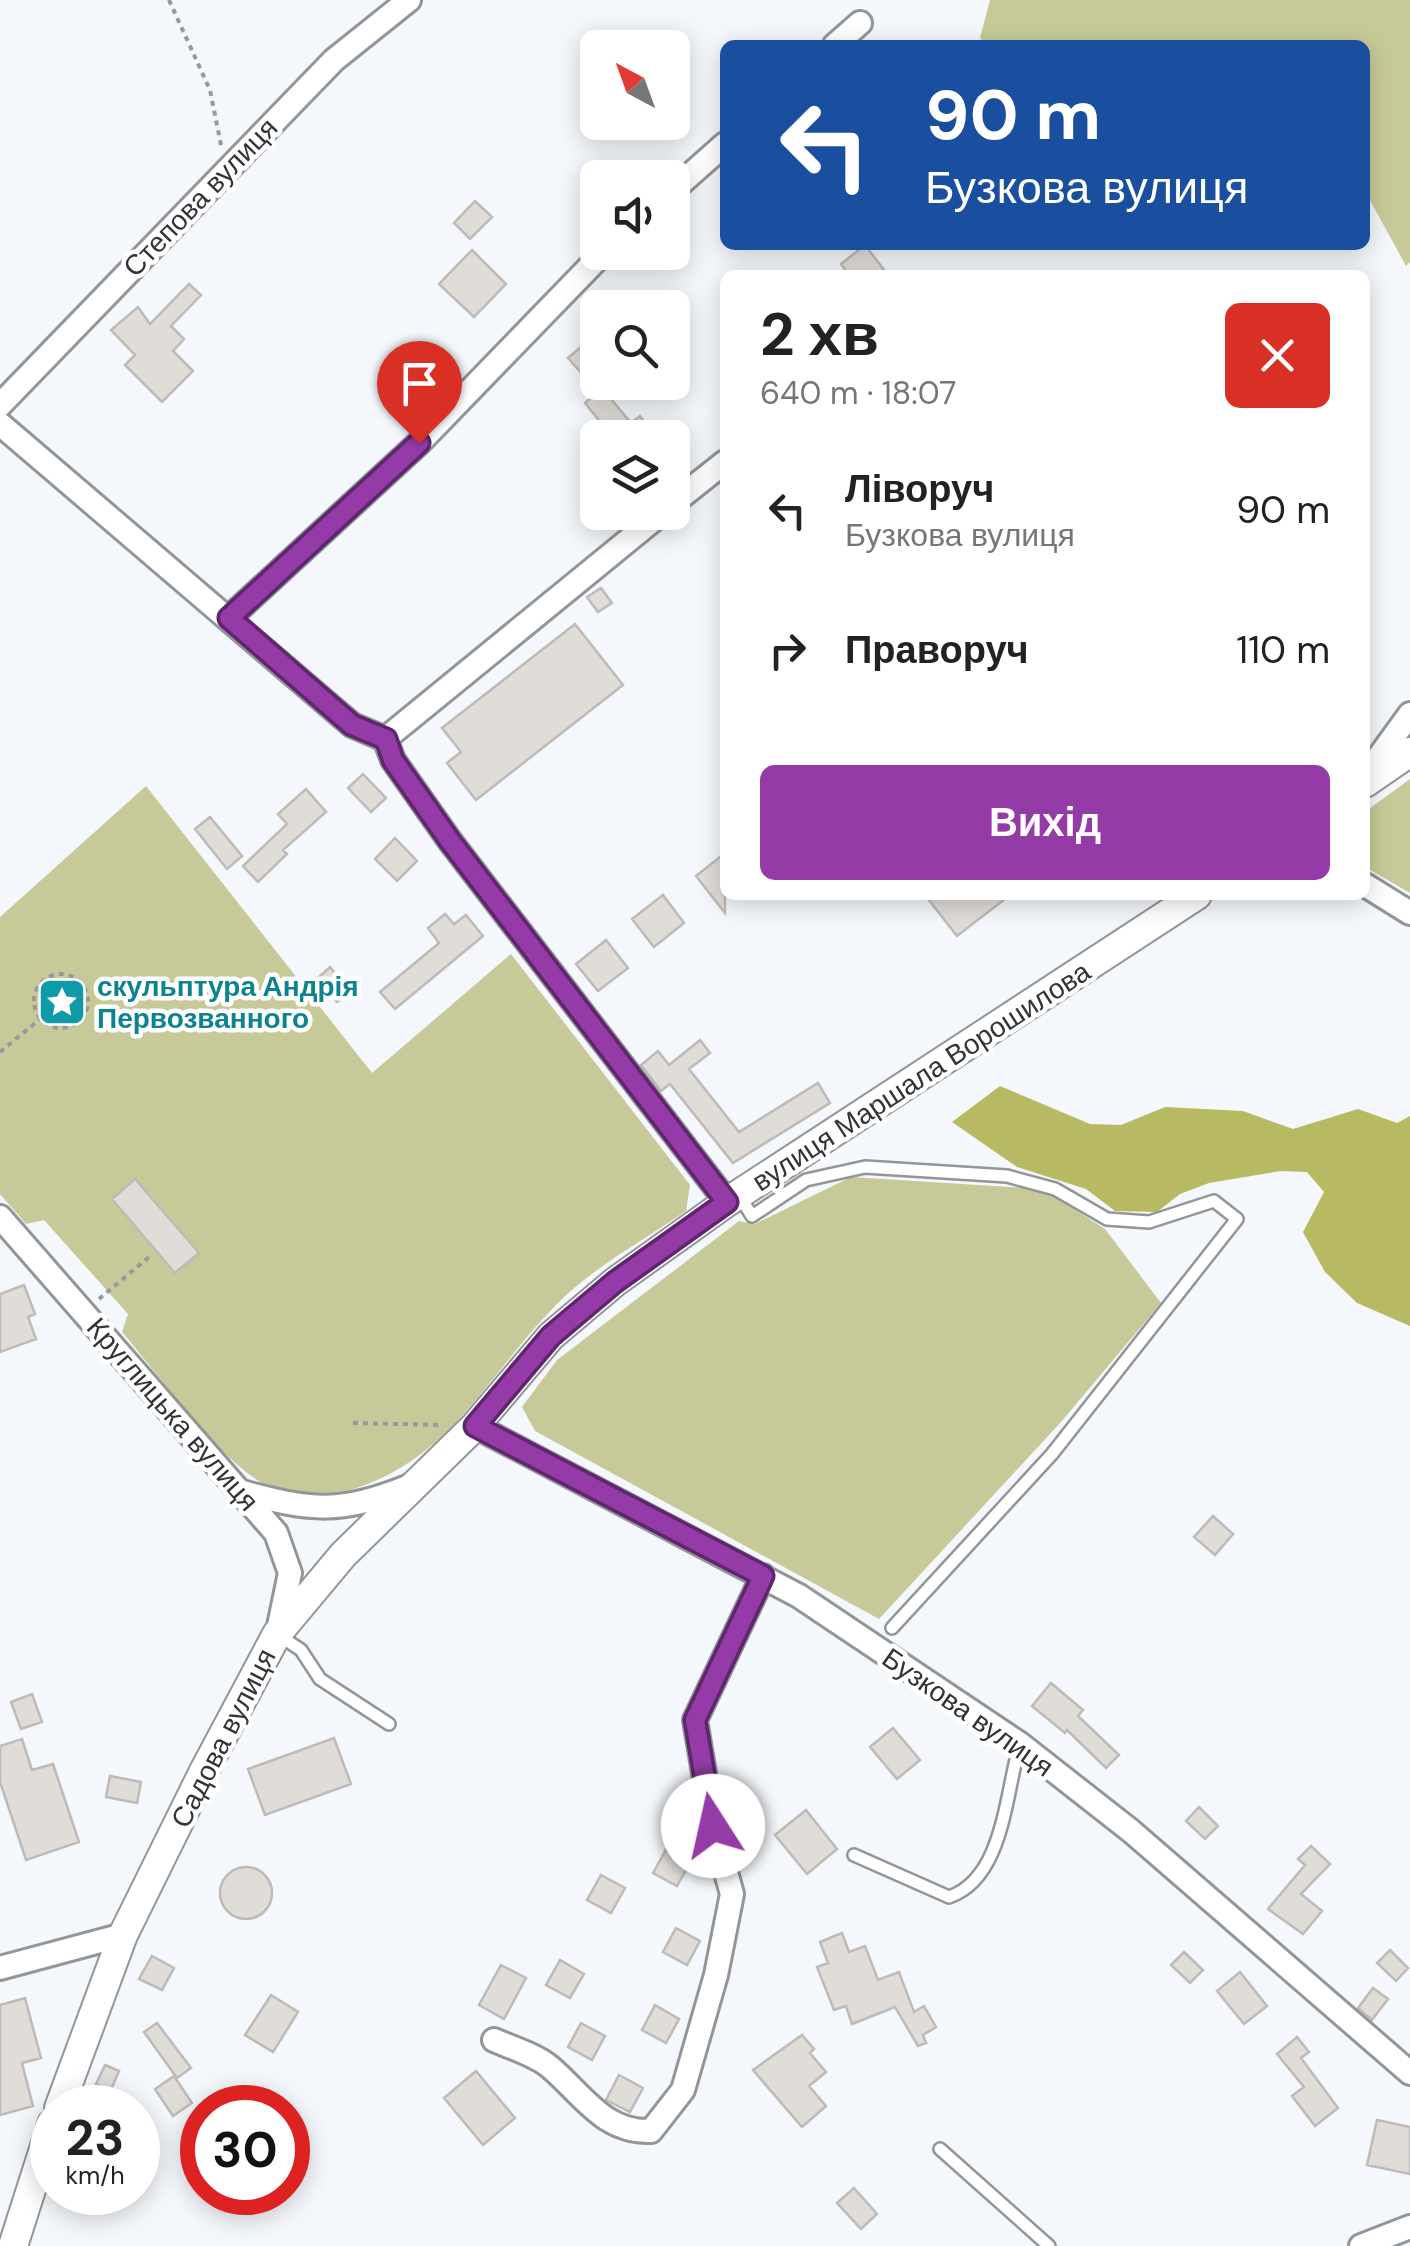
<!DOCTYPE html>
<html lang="uk">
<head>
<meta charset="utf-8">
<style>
  :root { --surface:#fff; --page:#f2f2f2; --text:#222; --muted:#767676; --accent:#943ba7 }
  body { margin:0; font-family:"DM Sans",sans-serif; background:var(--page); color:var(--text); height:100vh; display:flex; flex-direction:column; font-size:38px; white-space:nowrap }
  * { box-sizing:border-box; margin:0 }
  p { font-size:32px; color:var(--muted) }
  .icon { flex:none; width:55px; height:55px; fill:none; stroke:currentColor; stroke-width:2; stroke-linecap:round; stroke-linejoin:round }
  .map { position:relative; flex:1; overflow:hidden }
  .sheet { position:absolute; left:720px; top:270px; width:650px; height:630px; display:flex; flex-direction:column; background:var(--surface); border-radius:15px; box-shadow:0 5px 25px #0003 }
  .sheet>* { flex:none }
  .guide { position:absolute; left:720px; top:40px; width:650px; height:210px; border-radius:15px; box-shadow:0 5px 25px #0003; background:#1a4fa0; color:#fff; overflow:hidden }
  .needle { width:65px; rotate:319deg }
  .controls { position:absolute; left:580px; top:30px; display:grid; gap:20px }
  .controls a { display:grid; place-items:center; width:110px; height:110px; border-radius:15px; background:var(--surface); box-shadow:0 5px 25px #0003; font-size:50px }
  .speed { position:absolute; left:30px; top:2085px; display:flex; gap:20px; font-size:50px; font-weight:700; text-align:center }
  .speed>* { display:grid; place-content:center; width:130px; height:130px; border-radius:50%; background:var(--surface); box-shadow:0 5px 25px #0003; line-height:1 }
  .speed small { font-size:25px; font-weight:400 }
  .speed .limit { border:15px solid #d22; background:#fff; color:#111 }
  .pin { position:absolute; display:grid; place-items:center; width:85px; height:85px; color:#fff; margin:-102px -42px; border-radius:50% 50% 50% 0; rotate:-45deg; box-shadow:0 0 10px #0007 }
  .pin .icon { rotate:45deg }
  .me { position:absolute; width:110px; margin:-55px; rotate:350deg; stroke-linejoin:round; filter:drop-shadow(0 0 8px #0008) }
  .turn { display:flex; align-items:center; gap:35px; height:210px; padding:0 40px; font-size:45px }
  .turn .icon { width:130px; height:130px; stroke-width:2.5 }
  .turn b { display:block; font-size:70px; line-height:85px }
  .round { display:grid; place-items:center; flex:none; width:105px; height:105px; border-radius:15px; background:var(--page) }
  .head { display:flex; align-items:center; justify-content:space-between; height:170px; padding:0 40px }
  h1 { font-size:60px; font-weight:700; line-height:75px }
  .primary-button { display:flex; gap:20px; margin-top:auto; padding:20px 40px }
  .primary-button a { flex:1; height:115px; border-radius:15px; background:var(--accent); color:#fff; font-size:40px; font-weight:700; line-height:115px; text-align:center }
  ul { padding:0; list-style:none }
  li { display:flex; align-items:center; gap:30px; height:140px; padding:0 40px }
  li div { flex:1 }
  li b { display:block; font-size:38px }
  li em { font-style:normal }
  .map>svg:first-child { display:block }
  .green { fill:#c7ca98 }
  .forest { fill:#b7ba62 }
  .building { fill:#e0dcd8; stroke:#bebab7; stroke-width:2.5 }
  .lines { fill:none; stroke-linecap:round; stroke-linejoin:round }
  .service-casing { stroke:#929699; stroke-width:16 }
  .minor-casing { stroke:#929699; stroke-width:28 }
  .tertiary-casing { stroke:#929699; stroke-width:32 }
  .path { stroke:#96989b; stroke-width:4; stroke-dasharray:5 5; stroke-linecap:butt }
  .service { stroke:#fff; stroke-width:11 }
  .minor { stroke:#fff; stroke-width:22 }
  .tertiary { stroke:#fff; stroke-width:28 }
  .route-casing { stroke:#60266d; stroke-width:25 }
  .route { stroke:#943ba7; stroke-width:18 }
  .labels { text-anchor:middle; stroke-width:9; stroke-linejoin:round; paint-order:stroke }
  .street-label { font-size:28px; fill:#333436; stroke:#fff }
  .culture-label { font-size:28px; font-weight:bold; fill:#0d838f; stroke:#fff; text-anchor:start }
</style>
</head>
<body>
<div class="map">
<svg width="1410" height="2246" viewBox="0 0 1410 2246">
  <rect width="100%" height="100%" fill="#f4f7fb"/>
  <path class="green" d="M 990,0 L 1410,0 L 1410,262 L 1406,266 L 1365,191 L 1365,45 L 987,45 L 980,38 Z
    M 1410,779 L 1410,893 L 1365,867 L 1369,809 Z
    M 146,786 L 372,1073 L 511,954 L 690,1185 L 686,1211 C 643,1241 593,1267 556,1305 C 486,1376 448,1465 343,1492 C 316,1499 286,1497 262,1483 C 215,1455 159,1375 122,1332 L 128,1314 L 44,1220 L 26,1224 L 0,1194 L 0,917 Z
    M 851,1177 L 1042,1189 L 1105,1229 L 1161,1303 L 1061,1422 L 879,1619 L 535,1431 L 522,1407 L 557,1360 L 739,1221 L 755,1224 Z"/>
  <path class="forest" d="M 1000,1086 L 1090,1124 L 1121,1125 L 1165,1107 L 1243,1111 L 1293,1129 L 1358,1109 L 1397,1123 L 1410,1116 L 1410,1326 L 1357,1303 L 1325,1272 L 1303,1232 L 1324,1192 L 1307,1172 L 1281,1171 L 1209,1183 L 1180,1194 L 1157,1212 L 1115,1211 L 1086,1189 L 1017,1167 L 952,1122 Z"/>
  <path class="building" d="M 475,201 L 492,217 L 470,239 L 454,223 Z
    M 865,245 L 888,275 L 849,275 L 841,264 Z
    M 472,250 L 506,284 L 474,317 L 439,284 Z
    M 189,284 L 201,295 L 171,326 L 184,339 L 173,351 L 193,371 L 162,402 L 125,365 L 135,355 L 111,330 L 138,307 L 150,324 Z
    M 598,333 L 598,392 L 568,358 Z
    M 602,388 L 631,423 L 640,416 L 656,438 L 613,438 L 585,403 Z
    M 601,588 L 612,603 L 598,612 L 587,597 Z
    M 575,624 L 623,685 L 476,800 L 447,763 L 461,752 L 442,728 Z
    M 363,774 L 386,798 L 371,812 L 348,788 Z
    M 306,789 L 326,812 L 283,850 L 287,854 L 258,882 L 243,866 L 287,824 L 278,814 Z
    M 210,817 L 242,856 L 227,869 L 195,829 Z
    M 395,838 L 417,861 L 397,881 L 375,859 Z
    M 725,853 L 725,913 L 696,876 Z
    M 663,895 L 684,923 L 654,947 L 632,919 Z
    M 925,895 L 1010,895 L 957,936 Z
    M 445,914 L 454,924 L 466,915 L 483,936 L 395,1009 L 380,992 L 439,943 L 428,928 Z
    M 606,940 L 628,968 L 598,991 L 576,964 Z
    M 330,967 L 350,992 L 337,1002 L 318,978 Z
    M 700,1040 L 710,1053 L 689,1069 L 739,1132 L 818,1083 L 830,1103 L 733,1163 L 670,1084 L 661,1091 L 641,1065 L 658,1051 L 669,1065 Z
    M 135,1179 L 199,1253 L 175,1273 L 112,1199 Z
    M 24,1285 L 35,1314 L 28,1317 L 36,1339 L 0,1352 L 0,1294 Z
    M 1213,1516 L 1233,1534 L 1215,1555 L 1194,1537 Z
    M 1051,1683 L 1083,1710 L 1078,1716 L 1119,1755 L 1106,1768 L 1067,1730 L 1065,1733 L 1032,1706 Z
    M 32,1694 L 42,1722 L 21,1729 L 11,1702 Z
    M 893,1728 L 920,1760 L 897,1779 L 870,1747 Z
    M 334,1738 L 351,1784 L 265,1815 L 248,1769 Z
    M 22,1739 L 32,1770 L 53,1764 L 79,1842 L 26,1860 L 0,1782 L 0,1746 Z
    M 110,1776 L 141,1782 L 137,1803 L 106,1797 Z
    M 1199,1807 L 1218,1826 L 1205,1839 L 1186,1821 Z
    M 806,1810 L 837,1849 L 807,1874 L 775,1835 Z
    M 1311,1846 L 1330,1864 L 1301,1894 L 1322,1911 L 1303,1934 L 1268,1909 L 1305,1865 L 1298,1859 Z
    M 667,1848 L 691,1861 L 677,1886 L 653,1873 Z
    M220 1893a26 26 0 1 1 52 0a26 26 0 1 1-52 0Z
    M 601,1875 L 625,1888 L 611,1913 L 587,1900 Z
    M 676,1928 L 700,1941 L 687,1965 L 663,1952 Z
    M 842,1933 L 849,1952 L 865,1946 L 878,1980 L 899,1972 L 914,2012 L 924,2006 L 936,2027 L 923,2035 L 926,2043 L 918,2046 L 895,2007 L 852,2024 L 846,2006 L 834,2010 L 817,1967 L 828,1963 L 820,1942 Z
    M 1390,1950 L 1408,1968 L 1396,1981 L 1377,1963 Z
    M 1184,1952 L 1203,1970 L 1190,1983 L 1171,1965 Z
    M 152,1956 L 174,1968 L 162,1990 L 139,1979 Z
    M 560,1960 L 584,1974 L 570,1998 L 546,1985 Z
    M 501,1965 L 526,1978 L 504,2019 L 479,2005 Z
    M 1240,1972 L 1267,2006 L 1244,2024 L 1217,1991 Z
    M 1373,1988 L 1388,1999 L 1372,2020 L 1358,2008 Z
    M 271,1995 L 298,2012 L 273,2052 L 245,2035 Z
    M 25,1998 L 41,2058 L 22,2063 L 33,2106 L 0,2115 L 0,2005 Z
    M 655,2005 L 679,2019 L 666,2043 L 642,2030 Z
    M 157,2023 L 191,2068 L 177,2078 L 144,2032 Z
    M 581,2023 L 605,2036 L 592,2060 L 568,2047 Z
    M 802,2035 L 814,2049 L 810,2053 L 826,2072 L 809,2086 L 826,2106 L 802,2127 L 753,2070 Z
    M 1297,2037 L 1309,2052 L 1301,2058 L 1338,2108 L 1315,2126 L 1292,2096 L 1304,2087 L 1277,2054 Z
    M 105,2065 L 119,2071 L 111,2090 L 96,2084 Z
    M 476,2071 L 515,2118 L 483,2145 L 444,2098 Z
    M 619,2075 L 643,2088 L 630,2112 L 606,2100 Z
    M 174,2076 L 192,2103 L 173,2116 L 155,2089 Z
    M 1377,2120 L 1410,2127 L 1410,2174 L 1367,2165 Z
    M 854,2188 L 877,2214 L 861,2229 L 837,2203 Z"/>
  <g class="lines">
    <g class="service-casing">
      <path id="service" d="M 739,1195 L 752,1216 L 806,1180 L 865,1167 L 1007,1176 L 1055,1189 L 1107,1219 L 1149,1222 L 1214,1201 L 1237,1219 L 1052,1454 L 892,1628
        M 277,1634 L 301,1650 L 320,1679 L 389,1724
        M 854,1855 L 949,1897 C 1004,1878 1005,1794 1020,1744
        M 940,2149 L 1049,2246"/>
    </g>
    <g class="minor-casing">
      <path id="minor" d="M 835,45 L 860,23
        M 672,191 L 725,144
        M 0,405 L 334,60 L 409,0
        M 0,424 L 352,725 L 385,739
        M 672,504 L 725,462
        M 663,512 L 385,739 L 393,760 L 450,841 L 727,1202
        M 229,618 L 419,443 L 604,252
        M 1365,776 L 1410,714
        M 1365,885 L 1410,913
        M 0,1217 L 276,1533 L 290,1573 L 278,1631
        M 475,1426 L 799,1596 L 1020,1744 L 1131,1831 L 1410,2073
        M 242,1492 C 313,1511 340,1514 410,1486
        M 0,1968 L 123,1935
        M 494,2040 C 512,2048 536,2055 550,2067 C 583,2095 604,2133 651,2131 L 683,2090 L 716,1975 L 732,1894 L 713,1826 L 695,1720 L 763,1576
        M 1361,2246 L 1410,2227"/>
    </g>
    <g class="tertiary-casing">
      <path id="tertiary" d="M 1365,783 L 1410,752
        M 59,2108 L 123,1935 L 204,1771 L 277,1634 L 343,1555 L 475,1426 L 551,1336 L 615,1282 L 727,1202 L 1197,895
        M 13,2246 L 52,2124"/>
    </g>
    <path class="path" d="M 169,0 L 210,90 L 221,145
      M34 1001a27 27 0 1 1 54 0a27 27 0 1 1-54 0Z
      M 0,1052 L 56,1006
      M 99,1299 L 149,1257
      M 353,1423 L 443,1425"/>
    <use href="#service" class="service"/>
    <use href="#minor" class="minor"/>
    <use href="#tertiary" class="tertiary"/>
  </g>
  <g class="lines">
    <g class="route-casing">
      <path id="route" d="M 419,443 L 229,618 L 352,725 L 386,739 L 393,760 L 450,841 L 727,1202 L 615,1282 L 551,1336 L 475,1426 L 763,1576 L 695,1720 L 713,1826"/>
    </g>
    <use href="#route" class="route"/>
  </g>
  <defs>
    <g id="sight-square" transform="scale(2.5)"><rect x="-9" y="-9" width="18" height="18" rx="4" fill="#0f9aa8" stroke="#fff"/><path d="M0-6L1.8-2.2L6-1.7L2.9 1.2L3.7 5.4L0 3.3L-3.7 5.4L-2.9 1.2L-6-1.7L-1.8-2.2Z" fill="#fff"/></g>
  </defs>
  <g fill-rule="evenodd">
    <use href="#sight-square" x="62" y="1002"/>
  </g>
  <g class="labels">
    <g class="street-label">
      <text transform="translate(200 197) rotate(-46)" y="10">Степова вулиця</text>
      <text transform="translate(921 1076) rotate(-33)" y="10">вулиця Маршала Ворошилова</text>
      <text transform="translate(173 1414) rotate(49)" y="10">Круглицька вулиця</text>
      <text transform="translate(968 1712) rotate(35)" y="10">Бузкова вулиця</text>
      <text transform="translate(223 1738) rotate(-63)" y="10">Садова вулиця</text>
    </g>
    <g class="culture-label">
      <text x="97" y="996">скульптура Андрія<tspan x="97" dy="32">Первозванного</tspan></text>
    </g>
  </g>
</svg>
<div class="controls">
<a><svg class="needle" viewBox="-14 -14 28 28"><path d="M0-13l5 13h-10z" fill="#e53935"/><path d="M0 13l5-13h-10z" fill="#767676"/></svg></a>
<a><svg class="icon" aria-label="sound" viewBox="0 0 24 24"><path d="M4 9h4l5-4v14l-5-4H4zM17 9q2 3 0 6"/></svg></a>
<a><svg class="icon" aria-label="search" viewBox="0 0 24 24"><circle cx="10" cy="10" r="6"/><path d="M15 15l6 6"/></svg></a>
<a><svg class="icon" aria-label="layers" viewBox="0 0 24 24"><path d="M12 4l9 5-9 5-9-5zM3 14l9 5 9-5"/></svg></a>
</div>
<div class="speed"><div>23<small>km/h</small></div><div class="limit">30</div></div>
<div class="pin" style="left:419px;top:443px;background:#d93025"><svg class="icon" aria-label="arrive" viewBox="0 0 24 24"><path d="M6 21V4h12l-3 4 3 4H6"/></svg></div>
<svg class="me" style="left:713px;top:1826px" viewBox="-20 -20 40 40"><circle r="19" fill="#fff"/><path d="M0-13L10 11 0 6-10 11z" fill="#943ba7"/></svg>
<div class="guide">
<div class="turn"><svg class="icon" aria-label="left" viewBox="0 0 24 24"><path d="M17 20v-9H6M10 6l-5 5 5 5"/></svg><div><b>90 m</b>Бузкова вулиця</div></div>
</div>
<section class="sheet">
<div class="head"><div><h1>2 хв</h1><p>640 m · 18:07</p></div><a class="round" style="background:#d93025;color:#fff"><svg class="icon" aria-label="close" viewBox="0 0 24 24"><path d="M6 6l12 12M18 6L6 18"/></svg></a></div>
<ul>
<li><svg class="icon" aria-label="left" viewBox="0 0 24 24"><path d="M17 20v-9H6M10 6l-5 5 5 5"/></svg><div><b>Ліворуч</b><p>Бузкова вулиця</p></div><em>90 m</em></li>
<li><svg class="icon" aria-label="right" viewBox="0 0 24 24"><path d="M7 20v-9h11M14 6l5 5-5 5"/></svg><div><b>Праворуч</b></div><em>110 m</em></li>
</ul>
<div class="primary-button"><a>Вихід</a></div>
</section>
</div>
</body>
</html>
